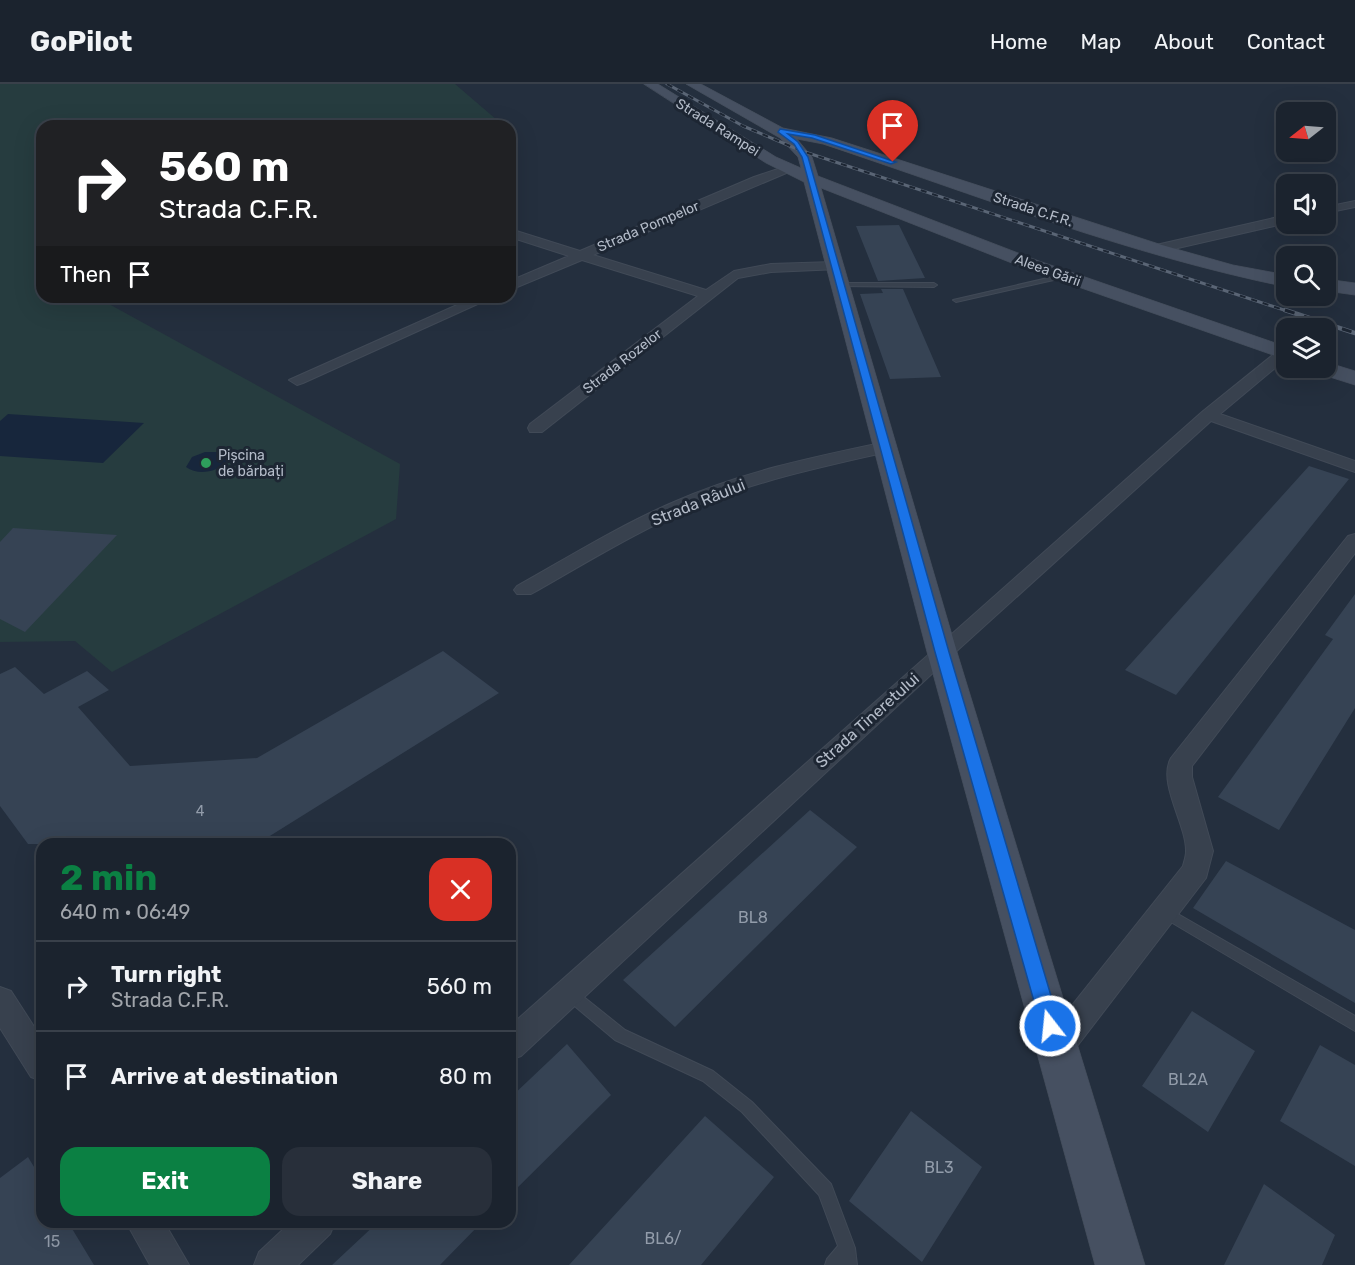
<!DOCTYPE html>
<html lang="en">
<head>
<meta charset="utf-8">
<style>
  :root { --surface:#1b232e; --page:#282f3a; --text:#f1f3f6; --muted:#a0a4aa; --line:#39404a; --accent:#0b8043 }
  body { margin:0; font-family:Rubik,sans-serif; background:var(--page); color:var(--text); height:100vh; display:flex; flex-direction:column; font-size:22px; white-space:nowrap }
  * { box-sizing:border-box; margin:0 }
  p { font-size:20px; color:var(--muted) }
  .icon { flex:none; width:33px; height:33px; fill:none; stroke:currentColor; stroke-width:2; stroke-linecap:round; stroke-linejoin:round }
  .map { position:relative; flex:1; overflow:hidden }
  .drawer { position:absolute; left:36px; top:754px; width:480px; height:390px; display:flex; flex-direction:column; background:var(--surface); border-radius:18px; box-shadow:0 6px 24px #0002,0 0 0 2px var(--line) }
  .drawer>* { flex:none }
  .top-card { position:absolute; left:36px; top:36px; width:480px; height:183px; border-radius:18px; box-shadow:0 6px 24px #0002,0 0 0 2px var(--line); background:#202124; color:#fff; overflow:hidden }
  .needle { width:39px; rotate:253deg }
  .fabs { position:absolute; left:1276px; top:18px; display:grid; gap:12px }
  .fabs a { display:grid; place-items:center; width:60px; height:60px; border-radius:12px; background:var(--surface); box-shadow:0 6px 24px #0002,0 0 0 2px var(--line); font-size:30px }
  .pin { position:absolute; display:grid; place-items:center; width:51px; height:51px; color:#fff; margin:-62px -26px; border-radius:50% 50% 50% 0; rotate:-45deg; box-shadow:0 0 6px #0007 }
  .pin .icon { rotate:45deg }
  .me { position:absolute; width:66px; margin:-33px; rotate:344deg; stroke-linejoin:round; filter:drop-shadow(0 0 4px #0008) }
  .turn { display:flex; align-items:center; gap:21px; height:126px; padding:0 24px; font-size:27px }
  .turn .icon { width:78px; height:78px; stroke-width:2.5 }
  .turn b { display:block; font-size:42px; line-height:51px }
  .then { display:flex; align-items:center; height:57px; padding:0 24px; background:#0003; gap:12px; font-size:22px }
  .round { display:grid; place-items:center; flex:none; width:63px; height:63px; border-radius:18px; background:var(--page) }
  .overview { display:flex; align-items:center; justify-content:space-between; height:102px; padding:0 24px }
  h1 { font-size:36px; font-weight:700; line-height:45px; color:var(--accent) }
  .primary-button { display:flex; gap:12px; margin-top:auto; padding:12px 24px }
  .primary-button a { flex:1; height:69px; border-radius:18px; background:var(--accent); color:#fff; font-size:24px; font-weight:700; line-height:69px; text-align:center }
  .primary-button a+a { background:var(--page); color:var(--text) }
  ul { padding:0; list-style:none }
  li { display:flex; align-items:center; gap:18px; height:90px; padding:0 24px; border-top:2px solid var(--line) }
  li div { flex:1 }
  li b { display:block; font-size:22px }
  li em { font-style:normal }
  header { display:flex; align-items:center; gap:36px; box-sizing:border-box; height:84px; padding:0 30px; background:var(--surface); border-bottom:2px solid var(--line) }
  header strong { font-size:28px }
  nav { display:flex; gap:33px; margin-inline-start:auto; font-size:21px }
  .map>svg:first-child { display:block }
  .green { fill:#263c3f }
  .water { fill:#17263c }
  .building { fill:#364354 }
  .lines { fill:none; stroke-linecap:round; stroke-linejoin:round }
  .lane-casing { stroke:#414a57; stroke-width:2 }
  .street-casing { stroke:#414a57; stroke-width:2 }
  .secondary-casing { stroke:#414a57; stroke-width:1 }
  .lane { fill:#38414e; fill-rule:evenodd }
  .street { fill:#38414e; fill-rule:evenodd }
  .secondary { fill:#465061; fill-rule:evenodd }
  .rail-far1-casing { stroke:#5a6575; stroke-width:3 }
  .rail-casing { stroke:#5a6575; stroke-width:4.5 }
  .rail-far1 { stroke:#1d2633; stroke-width:2; stroke-dasharray:6; stroke-linecap:butt }
  .rail { stroke:#1d2633; stroke-width:3; stroke-dasharray:10; stroke-linecap:butt }
  .route { fill:#1a73e8; stroke:#114b97; stroke-width:1.5 }
  .leisure-dot { fill:#2e9e5b; stroke:#1d2633; stroke-width:2 }
  .labels { text-anchor:middle; stroke-width:6; stroke-linejoin:round; paint-order:stroke }
  .far-street-label { font-size:14px; fill:#b4bcc9; stroke:#1d2633 }
  .far-poi-label { font-size:14px; fill:#b4bcc9; stroke:#1d2633; text-anchor:start }
  .number-label { font-size:14px; fill:#929caa }
  .street-label { font-size:16px; fill:#b4bcc9; stroke:#1d2633 }
  .near-number-label { font-size:16px; fill:#929caa }
</style>
</head>
<body>
<header>
<strong>GoPilot</strong>
<nav><a>Home</a><a>Map</a><a>About</a><a>Contact</a></nav>
</header>
<div class="map">
<svg width="1355" height="1181" viewBox="0 0 1355 1181">
  <rect width="100%" height="100%" fill="#242f3e"/>
  <path class="green" d="M 0,0 L 455,0 L 504,42 L 42,42 L 42,213 L 100,213 L 98,214 L 400,380 L 396,435 L 112,588 L 75,557 L 0,558 Z"/>
  <path class="water" d="M 8,330 L 144,339 L 103,379 L 0,372 L 0,337 Z
    M 205,368 L 220,368 L 227,371 L 227,378 C 217,388 198,392 186,383 L 192,373 Z"/>
  <path class="building" d="M 899,141 L 925,194 L 878,197 L 856,142 Z
    M 881,205 L 903,205 L 941,293 L 890,295 L 860,210 L 883,209 Z
    M 1309,382 L 1349,395 L 1176,611 L 1125,586 Z
    M 13,444 L 117,451 L 25,548 L 0,535 L 0,458 Z
    M 1355,510 L 1355,624 L 1279,746 L 1218,713 L 1333,555 L 1325,551 Z
    M 443,567 L 499,609 L 257,760 L 28,760 L 0,722 L 0,590 L 15,583 L 44,610 L 87,587 L 109,606 L 78,623 L 130,682 L 257,674 Z
    M 810,726 L 857,763 L 675,943 L 623,896 Z
    M 1226,777 L 1355,846 L 1355,919 L 1193,824 Z
    M 1192,927 L 1255,967 L 1208,1048 L 1142,1002 Z
    M 567,960 L 611,1011 L 510,1111 L 510,1014 Z
    M 1320,961 L 1355,981 L 1355,1082 L 1280,1037 Z
    M 911,1027 L 982,1083 L 922,1178 L 849,1117 Z
    M 705,1032 L 774,1093 L 701,1181 L 569,1181 Z
    M 28,1073 L 42,1096 L 42,1138 L 68,1138 L 94,1181 L 0,1181 L 0,1094 Z
    M 1264,1100 L 1335,1151 L 1322,1181 L 1224,1181 Z
    M 378,1138 L 482,1138 L 440,1181 L 332,1181 Z"/>
  <g class="lines">
    <g class="lane-casing">
      <path id="lane" d="M 1065,190 L 1067,191 L 1067,193 L 956,218 L 953,216 Z
        M 840,199 L 934,199 L 937,201 L 934,203 L 838,202 L 837,201 Z
        M 1164,822 L 1355,932 L 1355,947 L 1159,831 L 1157,827 L 1159,823 Z
        M 570,904 L 575,906 L 625,946 L 713,987 L 752,1018 L 831,1100 L 855,1164 L 857,1181 L 825,1181 L 827,1175 L 838,1162 L 819,1111 L 742,1028 L 703,997 L 615,956 L 565,914 L 563,910 L 565,906 Z"/>
    </g>
    <g class="street-casing">
      <path id="street" d="M 787,82 L 792,85 L 791,87 L 593,171 L 706,206 L 734,187 L 771,180 L 834,178 L 840,182 L 839,185 L 771,188 L 738,194 L 542,348 L 530,348 L 528,344 L 530,340 L 698,212 L 582,176 L 510,206 L 510,197 L 569,172 L 510,153 L 510,145 L 580,167 L 754,93 Z
        M 1355,117 L 1355,123 L 1326,129 L 1326,123 Z
        M 1287,131 L 1287,139 L 1156,169 L 1150,165 L 1156,161 Z
        M 475,213 L 493,213 L 303,299 L 297,301 L 289,296 Z
        M 1287,265 L 1287,274 L 1220,330 L 1355,377 L 1355,388 L 1211,337 L 950,573 L 521,972 L 510,976 L 510,942 L 1202,328 L 1279,266 Z
        M 885,358 L 894,363 L 891,367 C 831,381 772,393 714,415 C 650,439 591,476 531,510 L 517,510 L 514,506 L 517,502 C 569,473 620,441 674,418 C 741,388 814,373 885,358 Z
        M 1355,450 L 1355,469 L 1192,682 L 1192,693 L 1213,767 L 1206,794 L 1068,974 L 1057,979 L 1046,974 L 1041,964 L 1046,954 L 1183,782 C 1184,778 1186,772 1186,768 C 1187,741 1157,699 1171,674 L 1348,452 Z
        M 0,903 L 11,907 L 42,955 L 42,997 L 31,993 L 0,944 Z
        M 126,1138 L 164,1138 L 189,1181 L 150,1181 Z
        M 291,1138 L 335,1138 L 330,1150 L 298,1181 L 254,1181 L 259,1168 Z"/>
    </g>
    <g class="secondary-casing">
      <path id="secondary" d="M 644,0 L 658,0 L 776,73 L 801,84 L 798,73 L 780,54 L 686,0 L 701,0 L 783,44 L 832,54 L 1162,161 L 1233,181 L 1287,191 L 1287,203 C 1129,171 976,111 823,60 L 797,55 L 812,73 L 818,92 L 1039,177 L 1287,263 L 1287,276 L 1027,185 L 821,104 L 957,568 L 1145,1181 L 1095,1181 L 927,568 L 804,98 L 766,79 Z
        M 1326,195 L 1355,199 L 1355,211 L 1326,207 Z
        M 1326,278 L 1355,287 L 1355,301 L 1317,289 L 1315,284 L 1326,284 Z"/>
    </g>
    <use href="#lane" class="lane"/>
    <use href="#street" class="street"/>
    <use href="#secondary" class="secondary"/>
    <g class="rail-far1-casing">
      <path id="rail-far1" d="M 667,0 L 743,42 L 802,67 L 1290,228"/>
    </g>
    <g class="rail-casing">
      <path id="rail" d="M 1285,226 L 1355,249"/>
    </g>
    <use href="#rail-far1" class="rail-far1"/>
    <use href="#rail" class="rail"/>
  </g>
  <path class="route" d="M 780,45 L 815,51 L 896,78 L 891,80 L 812,54 L 788,50 L 798,58 L 808,73 L 949,568 L 1060,942 L 1057,948 L 1050,950 L 1044,948 L 1041,942 L 935,568 L 802,73 L 794,60 L 778,48 Z"/>
  <circle class="leisure-dot" cx="206" cy="379" r="6"/>
  <g class="labels">
    <g class="far-street-label">
      <text transform="translate(718 43) rotate(32)" y="5">Strada Rampei</text>
      <text transform="translate(1033 125) rotate(18)" y="5">Strada C.F.R.</text>
      <text transform="translate(648 142) rotate(-23)" y="5">Strada Pompelor</text>
      <text transform="translate(1048 186) rotate(20)" y="5">Aleea Gării</text>
      <text transform="translate(622 277) rotate(-38)" y="5">Strada Rozelor</text>
    </g>
    <g class="far-poi-label">
      <text x="218" y="376">Pișcina<tspan x="218" dy="16">de bărbați</tspan></text>
    </g>
    <g class="number-label">
      <text x="200" y="732">4</text>
    </g>
    <g class="street-label">
      <text transform="translate(698 418) rotate(-22)" y="6">Strada Râului</text>
      <text transform="translate(867 636) rotate(-42)" y="6">Strada Tineretului</text>
    </g>
    <g class="near-number-label">
      <text x="753" y="839">BL8</text>
      <text x="1188" y="1001">BL2A</text>
      <text x="939" y="1089">BL3</text>
      <text x="663" y="1160">BL6/</text>
      <text x="52" y="1163">15</text>
    </g>
  </g>
</svg>
<div class="fabs">
<a><svg class="needle" viewBox="-14 -14 28 28"><path d="M0-13l5 13h-10z" fill="#e53935"/><path d="M0 13l5-13h-10z" fill="#a0a4aa"/></svg></a>
<a><svg class="icon" aria-label="sound" viewBox="0 0 24 24"><path d="M4 9h4l5-4v14l-5-4H4zM17 9q2 3 0 6"/></svg></a>
<a><svg class="icon" aria-label="search" viewBox="0 0 24 24"><circle cx="10" cy="10" r="6"/><path d="M15 15l6 6"/></svg></a>
<a><svg class="icon" aria-label="layers" viewBox="0 0 24 24"><path d="M12 4l9 5-9 5-9-5zM3 14l9 5 9-5"/></svg></a>
</div>
<div class="pin" style="left:893px;top:78px;background:#d93025"><svg class="icon" aria-label="arrive" viewBox="0 0 24 24"><path d="M6 21V4h12l-3 4 3 4H6"/></svg></div>
<svg class="me" style="left:1050px;top:942px" viewBox="-20 -20 40 40"><circle r="17" fill="#1a73e8" stroke="#fff" stroke-width="3"/><path d="M0-11L8 9 0 5-8 9z" fill="#fff"/></svg>
<div class="top-card">
<div class="turn"><svg class="icon" aria-label="right" viewBox="0 0 24 24"><path d="M7 20v-9h11M14 6l5 5-5 5"/></svg><div><b>560 m</b>Strada C.F.R.</div></div>
<div class="then">Then<svg class="icon" aria-label="arrive" viewBox="0 0 24 24"><path d="M6 21V4h12l-3 4 3 4H6"/></svg></div>
</div>
<section class="drawer">
<div class="overview"><div><h1>2 min</h1><p>640 m · 06:49</p></div><a class="round" style="background:#d93025;color:#fff"><svg class="icon" aria-label="close" viewBox="0 0 24 24"><path d="M6 6l12 12M18 6L6 18"/></svg></a></div>
<ul>
<li><svg class="icon" aria-label="right" viewBox="0 0 24 24"><path d="M7 20v-9h11M14 6l5 5-5 5"/></svg><div><b>Turn right</b><p>Strada C.F.R.</p></div><em>560 m</em></li>
<li><svg class="icon" aria-label="arrive" viewBox="0 0 24 24"><path d="M6 21V4h12l-3 4 3 4H6"/></svg><div><b>Arrive at destination</b></div><em>80 m</em></li>
</ul>
<div class="primary-button"><a>Exit</a><a>Share</a></div>
</section>
</div>
</body>
</html>
